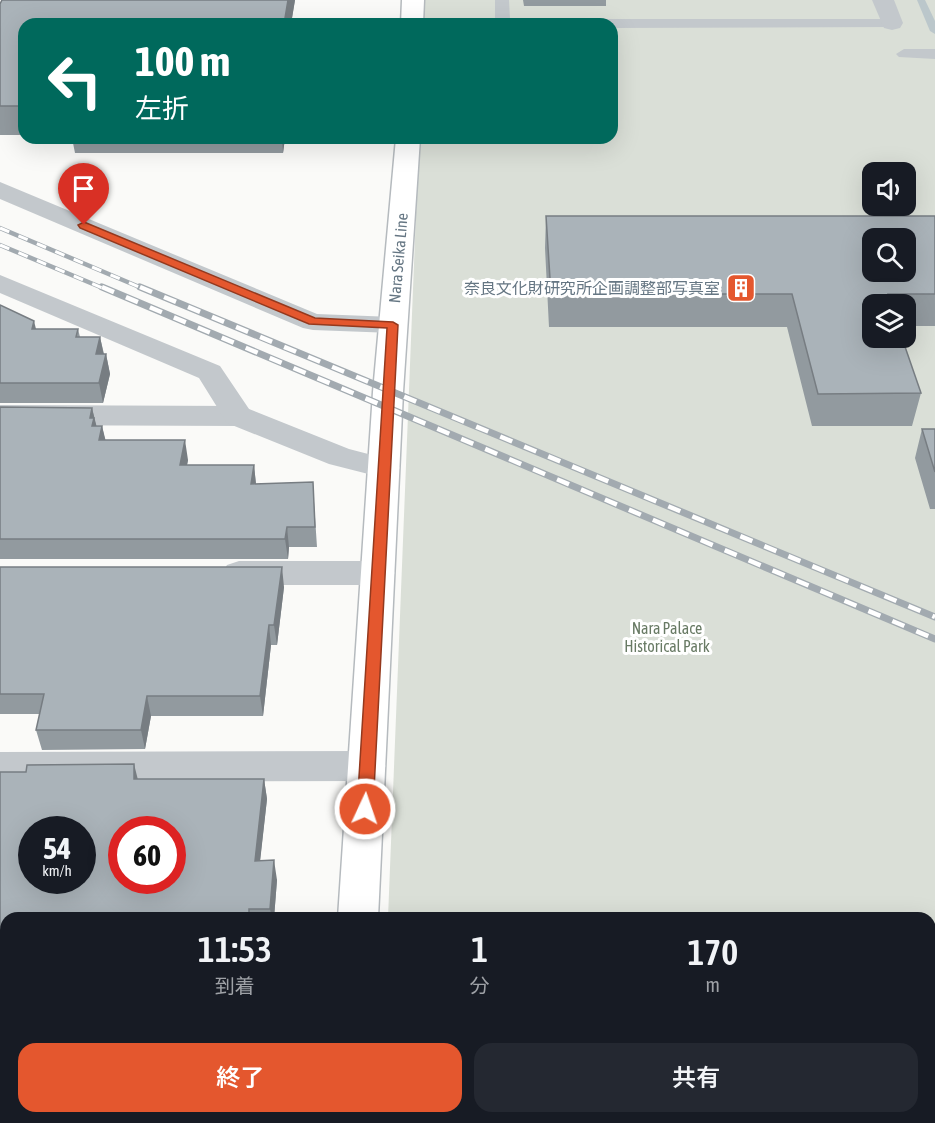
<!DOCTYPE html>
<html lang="ja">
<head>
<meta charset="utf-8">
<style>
  :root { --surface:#171b24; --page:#242831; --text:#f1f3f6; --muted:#9ea1a6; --accent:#e4572e }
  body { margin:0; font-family:"Asap Condensed","Noto Sans JP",sans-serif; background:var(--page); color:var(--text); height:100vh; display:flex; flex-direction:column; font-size:22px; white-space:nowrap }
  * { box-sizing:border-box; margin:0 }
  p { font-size:20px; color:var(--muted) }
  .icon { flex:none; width:33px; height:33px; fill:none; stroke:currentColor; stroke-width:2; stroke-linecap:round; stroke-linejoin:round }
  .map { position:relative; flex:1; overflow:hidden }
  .panel { position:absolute; left:0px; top:912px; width:936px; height:212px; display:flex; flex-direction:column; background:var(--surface); border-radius:18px 18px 0 0; box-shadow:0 6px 24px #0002 }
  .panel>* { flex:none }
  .hud { position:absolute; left:18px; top:18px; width:600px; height:126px; border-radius:18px; box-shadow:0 6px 24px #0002; background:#00695c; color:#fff; overflow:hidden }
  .controls { position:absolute; left:862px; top:162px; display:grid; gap:12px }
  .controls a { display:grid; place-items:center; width:54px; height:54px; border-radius:12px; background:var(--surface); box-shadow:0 6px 24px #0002; font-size:30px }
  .speed { position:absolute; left:18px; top:816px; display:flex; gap:12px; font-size:30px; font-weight:700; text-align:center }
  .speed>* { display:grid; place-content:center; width:78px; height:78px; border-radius:50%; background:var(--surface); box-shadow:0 6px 24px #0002; line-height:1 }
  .speed small { font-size:15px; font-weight:400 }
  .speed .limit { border:9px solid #d22; background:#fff; color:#111 }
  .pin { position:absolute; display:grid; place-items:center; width:51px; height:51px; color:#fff; margin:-62px -26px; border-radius:50% 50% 50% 0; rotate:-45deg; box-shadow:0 0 6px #0007 }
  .pin .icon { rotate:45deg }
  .me { position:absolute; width:66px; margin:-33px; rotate:3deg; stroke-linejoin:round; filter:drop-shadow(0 0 4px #0008) }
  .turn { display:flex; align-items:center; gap:21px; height:126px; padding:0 18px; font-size:27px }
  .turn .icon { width:78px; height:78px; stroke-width:2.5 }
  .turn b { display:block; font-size:42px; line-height:51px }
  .eta { display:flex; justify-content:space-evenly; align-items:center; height:102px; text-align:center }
  .eta b { font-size:36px; font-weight:600; line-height:42px }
  .button { display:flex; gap:12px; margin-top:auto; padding:12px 18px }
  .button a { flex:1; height:69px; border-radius:18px; background:var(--accent); color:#fff; font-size:24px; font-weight:600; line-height:69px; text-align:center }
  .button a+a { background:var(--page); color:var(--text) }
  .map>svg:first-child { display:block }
  .green { fill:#dadfd7; fill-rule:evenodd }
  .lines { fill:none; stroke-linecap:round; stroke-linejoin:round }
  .stream { fill:#bbc7cb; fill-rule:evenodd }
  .primary-casing { stroke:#b5babe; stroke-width:3 }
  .service { fill:#c3c8cc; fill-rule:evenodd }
  .pedestrian { fill:#c3c8cc; fill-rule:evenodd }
  .minor { fill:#c3c8cc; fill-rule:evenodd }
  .tertiary { fill:#c3c8cc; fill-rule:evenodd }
  .primary { fill:#fff; fill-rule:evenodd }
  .rail-far1-casing { stroke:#a2aab0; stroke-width:4.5 }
  .rail-casing { stroke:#a2aab0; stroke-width:7 }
  .rail-far1 { stroke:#fff; stroke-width:3; stroke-dasharray:10; stroke-linecap:butt }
  .rail { stroke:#fff; stroke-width:4.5; stroke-dasharray:13; stroke-linecap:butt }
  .wall { fill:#929a9f }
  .shaded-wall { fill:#777d82 }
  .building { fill:#aab3b9; stroke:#777d82; stroke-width:1.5; fill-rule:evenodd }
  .route { fill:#e4572e; stroke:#94391e; stroke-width:1.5 }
  .labels { text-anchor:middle; stroke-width:6; stroke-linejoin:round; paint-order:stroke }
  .street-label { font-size:16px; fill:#657683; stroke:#fff }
  .poi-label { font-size:16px; fill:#657683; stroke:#fff; text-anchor:end }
  .park-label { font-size:16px; fill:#687a64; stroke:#fff }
</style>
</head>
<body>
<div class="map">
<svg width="935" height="1123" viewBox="0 0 935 1123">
  <rect width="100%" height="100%" fill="#fafaf8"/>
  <path class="green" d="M 424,0 L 935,0 L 935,1123 L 379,1123 L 380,1118 L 930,1118 L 930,918 L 388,918 L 419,138 L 612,138 L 612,24 L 424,24 ZM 873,172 L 906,172 L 906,206 L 873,206 ZM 873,238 L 906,238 L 906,272 L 873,272 ZM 873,304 L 906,304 L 906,338 L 873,338 Z"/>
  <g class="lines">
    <path class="stream" d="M 917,0 L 925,0 L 935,21 L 935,34 L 930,31 Z"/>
    <g class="primary-casing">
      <path id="primary" d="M 402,0 L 424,0 L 423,24 L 401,24 Z
        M 396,138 L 420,138 L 403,392 L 378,918 L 338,918 L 373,392 Z
        M 326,1118 L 370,1118 L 369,1123 L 325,1123 Z"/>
    </g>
    <path class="service" d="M 495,0 L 509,0 L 510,19 L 892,19 L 899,23 L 892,27 L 612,28 L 612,24 L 495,24 Z
      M 904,49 L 935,49 L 935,59 L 899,57 L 896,54 Z"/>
    <path class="pedestrian" d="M 872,0 L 894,0 L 903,23 L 900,28 L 892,30 L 884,28 Z"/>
    <path class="minor" d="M 0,182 L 317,314 L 393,317 L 403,319 L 407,325 L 403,331 L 393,333 L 313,330 L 303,328 L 0,199 Z
      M 0,405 L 238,406 L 249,409 L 253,416 L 249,423 L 238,426 L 0,425 Z
      M 239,561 L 378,561 L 390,565 L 395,573 L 390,581 L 378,585 L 239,585 L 227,581 L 222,573 L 227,565 Z
      M 367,751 L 380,756 L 386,766 L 380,776 L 367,781 L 0,782 L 0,752 Z
      M 0,997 L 6,997 L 6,1035 L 0,1035 Z"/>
    <path class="tertiary" d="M 0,275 L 220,366 L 249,409 L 349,449 L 395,461 L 400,468 L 395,475 L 384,478 L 329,464 L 227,423 L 199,378 L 0,293 Z"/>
    <use href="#primary" class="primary"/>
    <g class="rail-far1-casing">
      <path id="rail-far1" d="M 0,228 L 144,289
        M 0,245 L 105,289"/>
    </g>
    <g class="rail-casing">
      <path id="rail" d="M 102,287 L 935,639
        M 140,287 L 935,617"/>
    </g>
    <use href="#rail-far1" class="rail-far1"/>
    <use href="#rail" class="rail"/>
  </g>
  <path class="wall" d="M 2,0 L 295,0 L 291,24 L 24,24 L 24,135 L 0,135 L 0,4 Z
    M 523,0 L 606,0 L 606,6 L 524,6 Z
    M 72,138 L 285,138 L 283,153 L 75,153 Z
    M 546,216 L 935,216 L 935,326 L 906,326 L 906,304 L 873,304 L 921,393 L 912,426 L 812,426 L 787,327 L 549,327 L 545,248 Z
    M 0,305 L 36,329 L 78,329 L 80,337 L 100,337 L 104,354 L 106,354 L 110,374 L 103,403 L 0,403 Z
    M 0,407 L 92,408 L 96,426 L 102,426 L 105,440 L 188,460 L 187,465 L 254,465 L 256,484 L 314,502 L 317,547 L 289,547 L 288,559 L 0,559 Z
    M 922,429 L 935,429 L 935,509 L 930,509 L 915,458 Z
    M 0,567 L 284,587 L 277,645 L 271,645 L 263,716 L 151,716 L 145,749 L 42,750 L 36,730 L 40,714 L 0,714 Z
    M 0,772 L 138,779 L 264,779 L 267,799 L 260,860 L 277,880 L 274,918 L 6,918 L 6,953 L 0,953 Z
    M 0,1025 L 6,1025 L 6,1118 L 209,1118 L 209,1119 L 0,1123 Z"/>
  <path class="shaded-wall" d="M 288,0 L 295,0 L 291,24 L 284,24 Z
    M 282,138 L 285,138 L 283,153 Z
    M 34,321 L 39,341 L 32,329 Z
    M 100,337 L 104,356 L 96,354 Z
    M 106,354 L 110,374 L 103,403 L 99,383 Z
    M 92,408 L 97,428 L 96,446 L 90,418 Z
    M 102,426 L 107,446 L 99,440 Z
    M 185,440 L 188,460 L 183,485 L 180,465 Z
    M 254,465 L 256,485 L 251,484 Z
    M 287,527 L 289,547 L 288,559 L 285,539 Z
    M 282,567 L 284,587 L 277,645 L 274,625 Z
    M 269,625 L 271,645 L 263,716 L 260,696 Z
    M 147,696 L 151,716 L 145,749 L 141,730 Z
    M 134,764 L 139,784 L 134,779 Z
    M 264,779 L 267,799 L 258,880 L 255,861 Z
    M 274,860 L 277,880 L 274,918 L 272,918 L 270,909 Z"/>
  <path class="building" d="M 2,0 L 288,0 L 284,24 L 24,24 L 24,106 L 0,106 L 0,4 Z
    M 546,216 L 935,216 L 935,294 L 888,294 L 891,304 L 873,304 L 873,338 L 902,338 L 921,393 L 818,394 L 792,294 L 551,294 ZM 873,238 L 906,238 L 906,272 L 873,272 Z
    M 0,305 L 34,321 L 32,329 L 78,329 L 76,337 L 100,337 L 96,354 L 106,354 L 99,383 L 0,383 Z
    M 0,407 L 92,408 L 90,418 L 94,418 L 92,426 L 102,426 L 99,440 L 185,440 L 180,465 L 254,465 L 251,484 L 313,482 L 315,527 L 287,527 L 285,539 L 0,539 Z
    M 922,429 L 935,429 L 935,472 Z
    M 0,567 L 282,567 L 274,625 L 269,625 L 260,696 L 147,696 L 141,730 L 36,730 L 44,694 L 0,694 Z
    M 134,764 L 134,779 L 264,779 L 255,861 L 274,860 L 270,909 L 249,909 L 249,918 L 6,918 L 6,934 L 0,934 L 0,772 L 26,772 L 27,765 ZM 32,830 L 82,830 L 82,880 L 32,880 ZM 122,830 L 172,830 L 172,880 L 122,880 Z
    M 0,1025 L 6,1025 L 6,1105 L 0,1105 Z"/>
  <path class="route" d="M 84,222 L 315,318 L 393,322 L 398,325 L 373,809 L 370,814 L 365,816 L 359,814 L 357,809 L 387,328 L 309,324 L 80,228 L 78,225 Z"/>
  <defs>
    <g id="building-square" transform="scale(1.5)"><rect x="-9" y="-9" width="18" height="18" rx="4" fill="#e4572e" stroke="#fff"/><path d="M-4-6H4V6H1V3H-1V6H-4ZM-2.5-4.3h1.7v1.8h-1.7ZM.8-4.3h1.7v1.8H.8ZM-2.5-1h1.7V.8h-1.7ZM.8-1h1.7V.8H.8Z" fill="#fff"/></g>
  </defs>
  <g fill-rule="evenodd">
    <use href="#building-square" x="741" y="288"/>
  </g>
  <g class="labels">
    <g class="street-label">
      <text transform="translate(398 258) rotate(-85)" y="6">Nara Seika Line</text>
    </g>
    <g class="poi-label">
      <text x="720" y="294">奈良文化財研究所企画調整部写真室</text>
    </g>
    <g class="park-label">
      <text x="667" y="634">Nara Palace<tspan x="667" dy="18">Historical Park</tspan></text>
    </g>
  </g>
</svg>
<div class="controls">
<a><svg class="icon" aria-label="sound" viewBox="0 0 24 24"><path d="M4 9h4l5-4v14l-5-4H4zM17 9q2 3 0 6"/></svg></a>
<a><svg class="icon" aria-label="search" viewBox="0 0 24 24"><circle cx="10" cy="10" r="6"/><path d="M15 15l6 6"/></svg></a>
<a><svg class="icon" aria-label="layers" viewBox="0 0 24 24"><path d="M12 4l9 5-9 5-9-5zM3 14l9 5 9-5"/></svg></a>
</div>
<div class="speed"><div>54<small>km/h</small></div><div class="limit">60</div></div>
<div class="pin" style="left:84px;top:225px;background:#d93025"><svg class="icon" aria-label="arrive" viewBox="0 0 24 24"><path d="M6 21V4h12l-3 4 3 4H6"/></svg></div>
<svg class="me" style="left:365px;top:809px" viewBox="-20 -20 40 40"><circle r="17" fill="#e4572e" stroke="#fff" stroke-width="3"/><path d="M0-11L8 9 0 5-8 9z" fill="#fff"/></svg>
<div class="hud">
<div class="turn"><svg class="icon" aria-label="left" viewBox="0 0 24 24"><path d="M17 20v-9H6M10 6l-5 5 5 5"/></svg><div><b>100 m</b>左折</div></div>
</div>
<section class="panel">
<div class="eta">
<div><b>11:53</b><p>到着</p></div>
<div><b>1</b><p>分</p></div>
<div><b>170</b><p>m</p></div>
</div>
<div class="button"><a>終了</a><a>共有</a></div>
</section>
</div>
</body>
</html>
